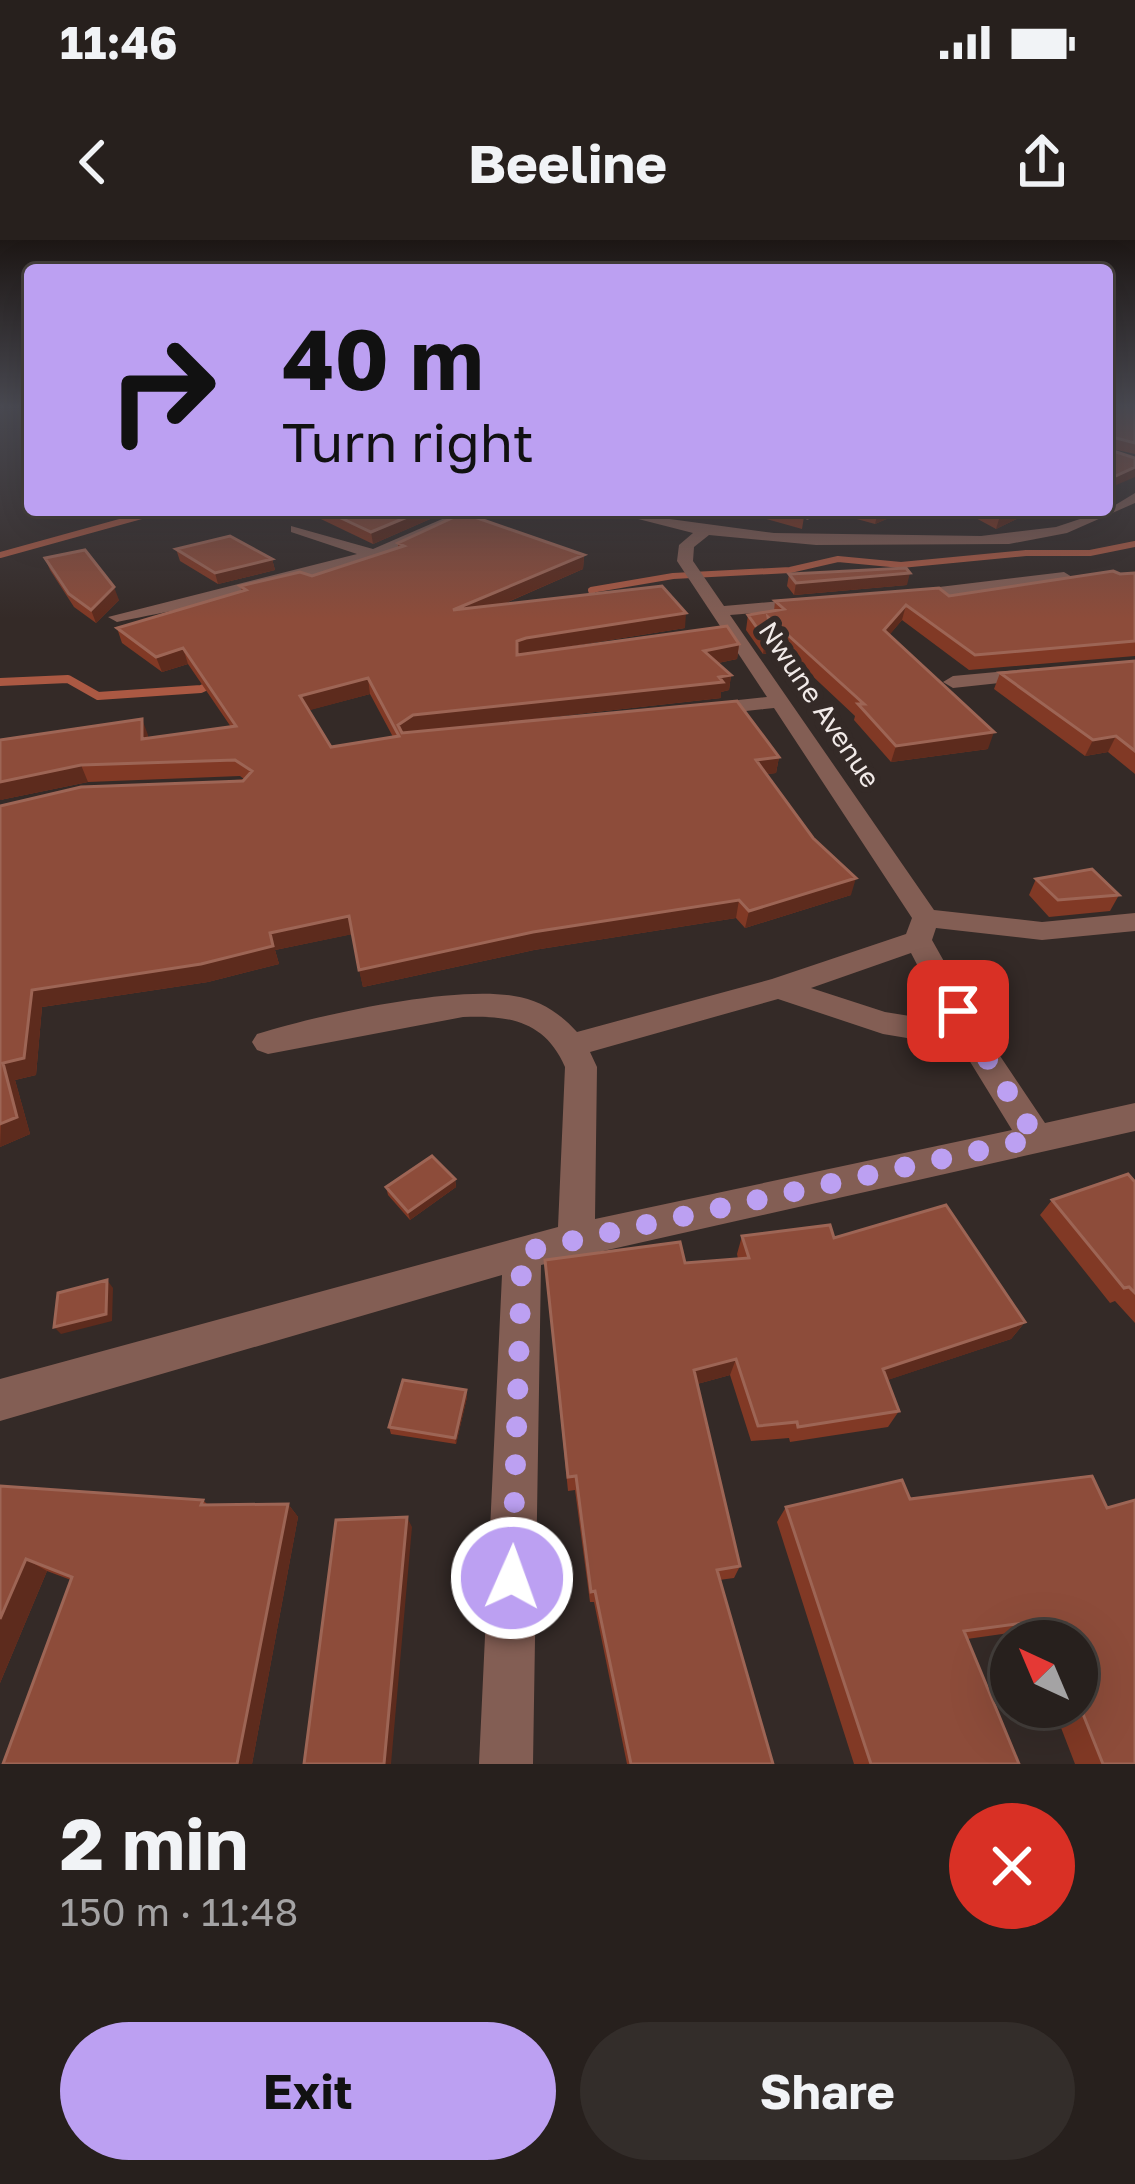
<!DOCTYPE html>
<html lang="en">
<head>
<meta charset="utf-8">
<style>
  :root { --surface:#27201d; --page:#332d2a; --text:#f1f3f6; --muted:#a4a3a4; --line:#433e3b; --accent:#bca0f2 }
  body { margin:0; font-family:"Golos Text",sans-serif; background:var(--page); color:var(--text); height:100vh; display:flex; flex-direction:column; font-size:45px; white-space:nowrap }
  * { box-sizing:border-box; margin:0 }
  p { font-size:39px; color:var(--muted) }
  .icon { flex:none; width:66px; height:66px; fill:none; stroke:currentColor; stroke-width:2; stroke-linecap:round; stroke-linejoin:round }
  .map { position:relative; height:1524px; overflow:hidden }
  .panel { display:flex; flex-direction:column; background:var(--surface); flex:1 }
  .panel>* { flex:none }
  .guide { position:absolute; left:24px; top:24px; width:1089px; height:252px; border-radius:12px; box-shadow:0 12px 48px #0002,0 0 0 3px var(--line); background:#bca0f2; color:#111; overflow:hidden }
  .needle { width:78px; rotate:316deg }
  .buttons { position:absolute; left:990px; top:1380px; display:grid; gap:24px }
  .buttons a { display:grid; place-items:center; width:108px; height:108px; border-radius:50%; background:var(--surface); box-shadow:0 12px 48px #0002,0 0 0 3px var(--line); font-size:60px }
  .pin { position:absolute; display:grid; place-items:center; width:102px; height:102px; color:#fff; margin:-51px; border-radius:24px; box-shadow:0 6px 18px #0006 }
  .me { position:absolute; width:132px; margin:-66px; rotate:2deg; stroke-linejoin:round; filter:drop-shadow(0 0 9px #0008) }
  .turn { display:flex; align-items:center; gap:42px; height:252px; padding:0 60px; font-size:54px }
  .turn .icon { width:156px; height:156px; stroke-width:2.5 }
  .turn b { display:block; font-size:84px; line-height:102px }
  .round { display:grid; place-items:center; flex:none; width:126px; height:126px; border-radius:63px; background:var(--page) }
  .headline { display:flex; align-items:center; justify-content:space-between; height:204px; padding:0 60px }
  h1 { font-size:72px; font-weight:700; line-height:90px }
  .primary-button { display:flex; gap:24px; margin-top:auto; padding:24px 60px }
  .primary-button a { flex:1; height:138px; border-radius:72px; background:var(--accent); color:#111; font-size:48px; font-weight:700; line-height:138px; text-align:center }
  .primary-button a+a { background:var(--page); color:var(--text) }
  .status { display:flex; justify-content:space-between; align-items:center; height:84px; padding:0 60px; background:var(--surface); direction:ltr }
  .status svg { height:33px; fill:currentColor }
  header { display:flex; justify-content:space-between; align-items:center; height:156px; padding:0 60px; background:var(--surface); font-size:54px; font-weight:700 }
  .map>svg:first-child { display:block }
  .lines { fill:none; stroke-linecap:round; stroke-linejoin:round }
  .stream-far1 { stroke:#ab5943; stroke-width:6 }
  .stream { stroke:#ab5943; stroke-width:8 }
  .street { fill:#835e54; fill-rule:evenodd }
  .wall { fill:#813925; fill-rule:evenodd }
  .shaded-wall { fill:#5d2b1d }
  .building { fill:#8d4c3a; stroke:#9d6555; stroke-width:3; fill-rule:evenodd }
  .route { stroke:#bca0f2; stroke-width:21; stroke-dasharray:0 37.8 }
  .labels { text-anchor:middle; stroke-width:12; stroke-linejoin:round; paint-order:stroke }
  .far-street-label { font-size:27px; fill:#f1eae8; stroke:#342a27 }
</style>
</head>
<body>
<div class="status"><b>11:46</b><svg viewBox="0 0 49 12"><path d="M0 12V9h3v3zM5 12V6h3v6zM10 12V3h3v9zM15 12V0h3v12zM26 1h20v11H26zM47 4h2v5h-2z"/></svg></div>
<header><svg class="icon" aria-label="back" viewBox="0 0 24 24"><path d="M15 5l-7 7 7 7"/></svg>Beeline<svg class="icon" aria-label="share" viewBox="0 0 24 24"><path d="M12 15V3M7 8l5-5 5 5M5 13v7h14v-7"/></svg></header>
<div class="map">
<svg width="1135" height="1524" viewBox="0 0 1135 1524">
  <rect width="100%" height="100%" fill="#342a27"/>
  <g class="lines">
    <path class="stream-far1" d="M 0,315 L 163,270
      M 595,363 L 591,350 L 673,336 L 790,330 L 838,319 L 901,325 L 1026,313 L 1090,313 L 1135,304"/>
    <path class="stream" d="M 590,365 L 594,360
      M 0,442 L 68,439 L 98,456 L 201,449 L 216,442"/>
    <path class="street" d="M 1135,253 L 1135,263 L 1067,293 L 1009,304 L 816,305 L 709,295 L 694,307 L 693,321 L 724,366 L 816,358 L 825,363 L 816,368 L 730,375 L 934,670 L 1042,682 L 1135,673 L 1135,691 L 1042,700 L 936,688 L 932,700 L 982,789 L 1045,883 L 1135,863 L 1135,891 L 541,1025 L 533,1524 L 479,1524 L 502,1035 L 0,1181 L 0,1139 L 558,987 L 565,827 C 545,781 509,775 463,777 L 268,814 L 257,810 L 252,802 L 257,794 C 318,775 453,745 514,756 C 540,760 560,773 577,792 L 772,739 L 906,694 L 912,678 L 774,468 L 701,476 L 691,470 L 701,464 L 767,457 L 677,321 L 679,305 L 693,293 L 603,270 L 774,293 L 981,296 L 1056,287 L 1107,270 ZM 911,713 L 947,782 L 885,772 L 811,748 ZM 778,759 L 883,794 L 961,807 L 1012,890 L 595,979 L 597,827 L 590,812 Z
      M 463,270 L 481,270 C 402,330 217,361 117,382 L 108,377 L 357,314 L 291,292 L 291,286 L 373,309 Z
      M 1064,332 L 1072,337 L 1070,340 L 906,361 L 898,356 L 906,351 Z
      M 1039,428 L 1046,430 L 1046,438 L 953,448 L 943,442 L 953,436 Z"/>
  </g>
  <path class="wall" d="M 1107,166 L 1135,166 L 1135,214 L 1108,208 L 1107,209 Z
    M 302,270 L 437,270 L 437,276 L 373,304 Z
    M 734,270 L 797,270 L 804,277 L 802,289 Z
    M 824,270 L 907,270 L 875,284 Z
    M 961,270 L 1035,270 L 996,289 Z
    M 398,303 L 584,315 L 583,329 L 501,365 L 685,388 L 522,414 L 739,404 L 737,419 L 718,423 L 731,435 L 729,450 L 721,452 L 721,458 L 415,492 L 779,517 L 776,533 L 767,534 L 851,655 L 745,688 L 736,678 L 534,710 L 363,747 L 352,694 L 275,710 L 279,724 L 208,742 L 42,767 L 36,835 L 15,840 L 30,894 L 0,907 L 0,566 L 244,539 L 240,536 L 88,542 L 0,560 L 148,495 L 148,498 L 231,487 L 188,424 L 162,432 L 122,403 L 117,388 L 242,351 L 240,346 L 312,336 L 398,308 ZM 370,454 L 393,497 L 331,507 L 309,470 Z
    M 176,309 L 272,319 L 275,330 L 218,344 L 180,321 Z
    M 45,318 L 119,360 L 96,383 L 74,367 L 50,330 Z
    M 1135,333 L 1135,416 L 969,430 L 902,380 L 889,395 L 988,509 L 891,522 L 854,480 L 855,476 L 772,398 L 769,413 L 763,414 L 746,390 L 748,375 L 774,371 L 775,361 L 949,356 Z
    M 789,334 L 907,345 L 794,355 L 787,346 Z
    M 1135,421 L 1135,534 L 1108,512 L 1085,516 L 994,449 L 1000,433 Z
    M 1036,639 L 1119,655 L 1110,671 L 1049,677 L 1029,655 Z
    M 455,939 L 456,947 L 410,980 L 388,955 L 386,947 Z
    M 1135,942 L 1135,1083 L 1115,1061 L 1110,1063 L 1040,975 L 1052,960 Z
    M 742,996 L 834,998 L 1025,1082 L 1011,1099 L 887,1140 L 899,1171 L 888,1187 L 790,1202 L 789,1198 L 751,1201 L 730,1135 L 697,1144 L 740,1326 L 734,1338 L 719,1340 L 773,1524 L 627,1524 L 594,1362 L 590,1362 L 575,1250 L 568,1251 L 545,1020 L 685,1023 L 738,1019 L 737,1014 Z
    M 466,1150 L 467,1157 L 456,1204 L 391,1194 L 389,1187 Z
    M 0,1246 L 203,1260 L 208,1265 L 288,1264 L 298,1277 L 252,1524 L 3,1524 L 71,1340 L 47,1331 L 0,1443 Z
    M 910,1259 L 1107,1268 L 1135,1524 L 1075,1524 L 1053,1467 L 1077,1467 L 1077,1401 L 1027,1401 L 1024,1391 L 967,1399 L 1019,1524 L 854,1524 L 777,1282 L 786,1267 Z"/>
  <path class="shaded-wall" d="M 1135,227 L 1135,237 L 1107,249 L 1107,240 Z
    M 424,270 L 437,270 L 437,276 L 373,304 L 371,292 Z
    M 883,270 L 907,270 L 875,284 L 878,272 Z
    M 1013,270 L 1035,270 L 996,289 L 1000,276 Z
    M 584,315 L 583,329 L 455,385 L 453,370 Z
    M 272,319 L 275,330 L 218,344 L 215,333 Z
    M 910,333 L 907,345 L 794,355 L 796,343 Z
    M 114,347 L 119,360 L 96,383 L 91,370 Z
    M 906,365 L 902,380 L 881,405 L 884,390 Z
    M 686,373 L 685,388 L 527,413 L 517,416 L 517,401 L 526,398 Z
    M 772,398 L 769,413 L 763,414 L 765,399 Z
    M 739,404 L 737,419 L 703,426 L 704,411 Z
    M 183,408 L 188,424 L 162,432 L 156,417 Z
    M 731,435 L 729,450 L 721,452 L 721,458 L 416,492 L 401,501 L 398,485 L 413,475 Z
    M 368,438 L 370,454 L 303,472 L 300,456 Z
    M 142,479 L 148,495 L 148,515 L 142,499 Z
    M 994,492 L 988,509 L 891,522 L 896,506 Z
    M 1116,496 L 1108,512 L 1085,516 L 1093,500 Z
    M 779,517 L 776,533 L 753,536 L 756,520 Z
    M 81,525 L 88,542 L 0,560 L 0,542 Z
    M 856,638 L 851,655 L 745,688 L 749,671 Z
    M 739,660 L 736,678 L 534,710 L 363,747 L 359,730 L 533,692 Z
    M 349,676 L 353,694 L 275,710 L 279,724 L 208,742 L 42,767 L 36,835 L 15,840 L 30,894 L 0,907 L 3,823 L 32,750 L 270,693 Z
    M 455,939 L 456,947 L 410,980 L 408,972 Z
    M 107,1040 L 113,1048 L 112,1081 L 61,1094 L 54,1087 Z
    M 1025,1082 L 1011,1099 L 873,1145 L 883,1129 Z
    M 736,1119 L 730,1135 L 690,1146 L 694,1130 Z
    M 466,1150 L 467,1157 L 456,1204 L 455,1198 Z
    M 288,1264 L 298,1277 L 252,1524 L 237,1524 Z
    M 407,1277 L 412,1287 L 391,1524 L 384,1524 Z
    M 26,1319 L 47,1331 L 0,1443 L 0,1379 Z"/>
  <path class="building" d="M 1107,166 L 1135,166 L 1135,203 L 1112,197 L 1107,208 Z
    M 1107,209 L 1135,218 L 1135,227 L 1107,240 Z
    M 324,270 L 424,270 L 371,292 Z
    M 779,270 L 797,270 L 804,277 Z
    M 987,270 L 1013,270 L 1000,276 Z
    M 463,273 L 584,315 L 453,370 L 662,346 L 686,373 L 526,398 L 517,401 L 517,415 L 727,386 L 739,404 L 704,411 L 731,435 L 719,437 L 723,442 L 413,475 L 398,485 L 402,493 L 737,461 L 779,517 L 756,520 L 813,598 L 856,638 L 749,671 L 739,660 L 533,692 L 359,730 L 349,676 L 270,693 L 273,706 L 201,724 L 32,750 L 24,818 L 3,823 L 17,877 L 0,884 L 0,566 L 81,547 L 243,541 L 252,531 L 235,520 L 81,525 L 0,542 L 0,500 L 142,479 L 142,499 L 236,486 L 183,408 L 156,417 L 117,388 L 246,350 L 240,346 L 300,332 L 312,336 L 404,306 L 398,303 ZM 368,438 L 399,496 L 331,507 L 300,456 Z
    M 230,296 L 272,319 L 215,333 L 176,309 Z
    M 85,310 L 114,347 L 91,370 L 69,354 L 45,318 Z
    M 906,328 L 910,333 L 796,343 L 789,334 Z
    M 1113,331 L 1120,334 L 1135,333 L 1135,401 L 975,415 L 906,365 L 884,390 L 994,492 L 896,506 L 858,464 L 864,464 L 768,377 L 772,398 L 765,399 L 748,375 L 784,369 L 775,361 L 939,348 L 949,356 Z
    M 1135,421 L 1135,511 L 1116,496 L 1093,500 L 1000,433 Z
    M 1092,629 L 1119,655 L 1058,660 L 1036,639 Z
    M 432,916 L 455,939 L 408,972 L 386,947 Z
    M 1128,934 L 1135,942 L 1135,1053 L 1129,1047 L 1124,1048 L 1052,960 Z
    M 946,965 L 1025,1082 L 883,1129 L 899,1171 L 798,1187 L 797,1182 L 758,1186 L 736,1119 L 694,1130 L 740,1326 L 717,1330 L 773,1524 L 631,1524 L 595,1351 L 591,1352 L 576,1236 L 568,1237 L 545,1020 L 680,1002 L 685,1023 L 749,1018 L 742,996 L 830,985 L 834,998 Z
    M 107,1040 L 106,1074 L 54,1087 L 58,1053 Z
    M 403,1140 L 466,1150 L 455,1198 L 389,1187 Z
    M 1092,1236 L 1107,1268 L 1135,1260 L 1135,1524 L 1103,1524 L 1077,1459 L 1077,1401 L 1054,1401 L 1045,1380 L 964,1391 L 1019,1524 L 871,1524 L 786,1267 L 902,1240 L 910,1259 Z
    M 0,1246 L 203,1260 L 201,1265 L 288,1264 L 237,1524 L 3,1524 L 72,1337 L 26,1319 L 0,1379 Z
    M 407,1277 L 384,1524 L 304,1524 L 336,1280 Z"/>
  <linearGradient id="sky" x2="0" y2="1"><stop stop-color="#1d1715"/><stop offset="0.44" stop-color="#4a4a52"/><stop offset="1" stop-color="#4a4a52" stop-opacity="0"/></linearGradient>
  <rect width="1135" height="379" fill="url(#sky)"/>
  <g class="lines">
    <path class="route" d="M 512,1338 L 522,1012 L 1036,898 L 958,771"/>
  </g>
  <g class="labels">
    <g class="far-street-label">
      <text transform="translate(819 465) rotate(56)" y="9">Nwune Avenue</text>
    </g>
  </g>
</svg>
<div class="buttons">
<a><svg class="needle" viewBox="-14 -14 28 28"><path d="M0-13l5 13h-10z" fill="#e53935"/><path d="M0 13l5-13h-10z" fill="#a4a3a4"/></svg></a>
</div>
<div class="pin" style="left:958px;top:771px;background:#d93025"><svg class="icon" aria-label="arrive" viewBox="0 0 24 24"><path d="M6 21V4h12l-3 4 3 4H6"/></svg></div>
<svg class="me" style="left:512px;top:1338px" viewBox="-20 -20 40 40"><circle r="17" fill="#bca0f2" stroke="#fff" stroke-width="3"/><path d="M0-11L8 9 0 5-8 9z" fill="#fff"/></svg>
<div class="guide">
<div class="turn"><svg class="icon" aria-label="right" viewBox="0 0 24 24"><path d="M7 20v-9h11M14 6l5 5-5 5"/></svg><div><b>40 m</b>Turn right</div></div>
</div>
</div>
<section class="panel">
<div class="headline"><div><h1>2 min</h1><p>150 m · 11:48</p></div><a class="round" style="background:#d93025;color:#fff"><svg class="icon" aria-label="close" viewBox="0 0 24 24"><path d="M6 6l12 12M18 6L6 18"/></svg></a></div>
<div class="primary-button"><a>Exit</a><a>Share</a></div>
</section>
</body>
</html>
